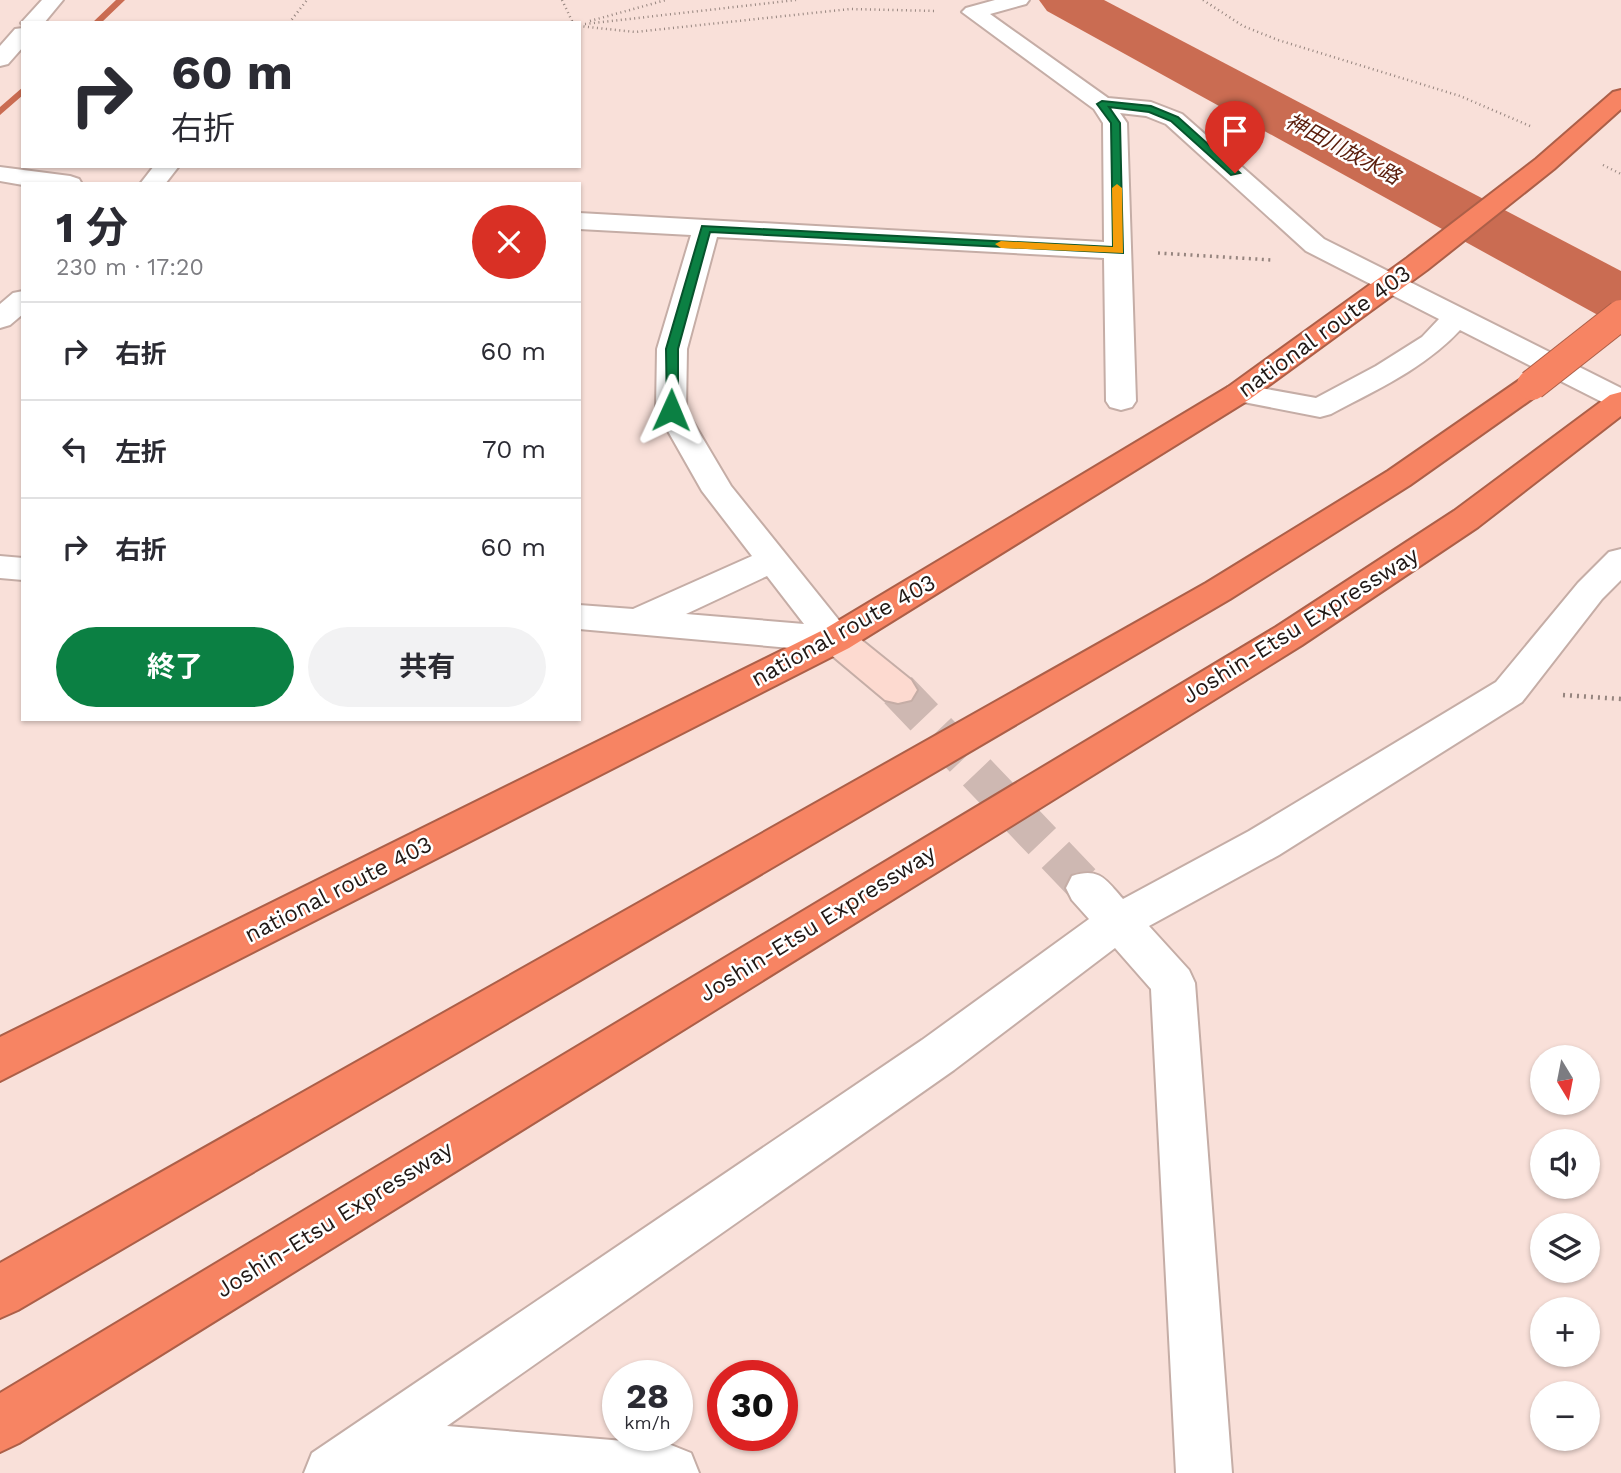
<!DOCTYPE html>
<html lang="ja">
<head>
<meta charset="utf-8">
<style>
  :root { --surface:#fff; --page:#f2f2f3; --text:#2b2b33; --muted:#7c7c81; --line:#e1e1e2; --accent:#0b8043 }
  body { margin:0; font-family:"Work Sans","Noto Sans JP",sans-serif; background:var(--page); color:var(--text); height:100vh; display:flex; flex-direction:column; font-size:26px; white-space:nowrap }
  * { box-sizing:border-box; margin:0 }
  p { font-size:23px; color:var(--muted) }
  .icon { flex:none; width:38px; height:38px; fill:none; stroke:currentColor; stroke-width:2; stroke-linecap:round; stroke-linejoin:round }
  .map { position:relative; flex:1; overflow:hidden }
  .panel { position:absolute; left:21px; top:182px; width:560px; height:539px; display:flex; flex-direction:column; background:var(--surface); border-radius:0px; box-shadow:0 2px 5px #0004 }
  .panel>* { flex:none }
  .top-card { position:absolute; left:21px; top:21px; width:560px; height:147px; border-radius:0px; box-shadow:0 2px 5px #0004; background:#fff; color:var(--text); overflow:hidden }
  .needle { width:46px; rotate:170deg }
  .tools { position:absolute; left:1530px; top:1045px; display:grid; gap:14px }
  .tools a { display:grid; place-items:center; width:70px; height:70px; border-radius:50%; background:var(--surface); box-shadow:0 2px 5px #0004; font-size:35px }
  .speed { position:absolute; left:602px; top:1360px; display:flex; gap:14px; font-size:35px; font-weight:700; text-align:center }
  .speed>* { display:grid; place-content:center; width:91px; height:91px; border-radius:50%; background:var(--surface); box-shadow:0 2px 5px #0004; line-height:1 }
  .speed small { font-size:18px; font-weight:400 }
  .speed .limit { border:10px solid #d22; background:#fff; color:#111 }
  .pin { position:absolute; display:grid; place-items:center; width:60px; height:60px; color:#fff; margin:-72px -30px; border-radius:50% 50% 50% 0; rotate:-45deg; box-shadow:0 0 7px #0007 }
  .pin .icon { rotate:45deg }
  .me { position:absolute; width:77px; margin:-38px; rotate:1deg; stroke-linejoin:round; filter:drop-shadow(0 0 5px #0008) }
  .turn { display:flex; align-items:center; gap:24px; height:147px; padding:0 35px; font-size:32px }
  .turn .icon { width:91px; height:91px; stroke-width:2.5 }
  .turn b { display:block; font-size:49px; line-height:60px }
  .round { display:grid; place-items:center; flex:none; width:74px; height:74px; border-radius:37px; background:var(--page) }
  .overview { display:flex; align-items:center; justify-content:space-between; height:119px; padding:0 35px }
  h1 { font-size:42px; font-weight:700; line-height:52px }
  .action { display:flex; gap:14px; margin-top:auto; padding:14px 35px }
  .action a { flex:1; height:80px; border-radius:42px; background:var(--accent); color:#fff; font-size:28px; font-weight:700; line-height:80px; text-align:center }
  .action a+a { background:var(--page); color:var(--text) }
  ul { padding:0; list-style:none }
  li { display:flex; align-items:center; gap:21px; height:98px; padding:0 35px; border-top:2px solid var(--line) }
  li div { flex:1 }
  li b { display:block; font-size:26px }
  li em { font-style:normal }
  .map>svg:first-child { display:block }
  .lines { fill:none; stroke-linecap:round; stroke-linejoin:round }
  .stream { fill:#ca6c52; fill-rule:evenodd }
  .river { fill:#ca6c52; fill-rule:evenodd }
  .street-tunnel { stroke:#ceb8b2; stroke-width:38; stroke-dasharray:38 19; stroke-linecap:butt }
  .street-casing { stroke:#c5ada6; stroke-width:4 }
  .secondary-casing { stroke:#c5ada6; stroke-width:4 }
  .highway-casing { stroke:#ac5f48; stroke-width:4 }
  .path-far2 { stroke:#95847e; stroke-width:2.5; stroke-dasharray:1 3.5; stroke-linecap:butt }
  .path-far1 { stroke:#95847e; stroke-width:3.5; stroke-dasharray:2 4.5; stroke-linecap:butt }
  .path { stroke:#95847e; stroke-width:4.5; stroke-dasharray:2 5; stroke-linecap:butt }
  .street { fill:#fff; fill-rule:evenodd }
  .secondary { fill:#fddad0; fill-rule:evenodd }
  .highway { fill:#f78463; fill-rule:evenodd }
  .highway-bridge-casing { stroke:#ac5f48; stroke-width:32; stroke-linecap:butt }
  .highway-bridge { stroke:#f78463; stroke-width:30 }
  .route { fill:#0b8043; stroke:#07532c; stroke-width:2 }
  .slow { fill:#f59e0b }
  .labels { text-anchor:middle; stroke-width:5; stroke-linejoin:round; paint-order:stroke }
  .far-water-label { font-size:21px; font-style:italic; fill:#591c0a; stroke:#fff }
  .street-label { font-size:23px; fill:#211916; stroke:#fff }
</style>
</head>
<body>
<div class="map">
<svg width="1621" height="1473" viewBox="0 0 1621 1473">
  <rect width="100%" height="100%" fill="#f9e0d9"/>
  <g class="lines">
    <path class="stream" d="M 116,0 L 125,0 L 101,23 L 92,23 Z
      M 23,87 L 23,95 L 0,115 L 0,107 Z"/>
    <path class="river" d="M 1039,0 L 1104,0 L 1621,271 L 1621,320 L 1596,314 L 1047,11 Z"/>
    <path class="street-tunnel" d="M 898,690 L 1087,888"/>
    <g class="street-casing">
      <path id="street" d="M 42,0 L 63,0 L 44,23 L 23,23 L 23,25 L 21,23 Z
        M 995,0 L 1029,0 L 1026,4 L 990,14 L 1108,98 L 1151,102 L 1182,114 L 1324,239 L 1621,388 L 1621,409 L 1610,406 L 1460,330 C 1425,368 1376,390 1331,414 L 1320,417 L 1228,399 L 1224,393 L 1228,387 L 1239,384 L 1316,398 L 1376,366 L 1422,337 L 1439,319 L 1306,251 L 1166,124 L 1146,116 L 1120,113 L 1127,123 L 1136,401 L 1132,407 L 1121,410 L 1110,407 L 1106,401 L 1104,258 L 717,237 L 687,349 L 686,410 L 731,486 L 854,639 L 849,648 L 836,652 L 579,629 L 579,605 L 633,609 L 752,556 L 702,491 L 656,410 L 657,349 L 691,235 L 579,229 L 579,213 L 1104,242 L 1103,123 L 1094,109 L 962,12 L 966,8 ZM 767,576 L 804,624 L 686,614 Z
        M 23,28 L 23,47 L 8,64 L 0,66 L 0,46 L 15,29 Z
        M 154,166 L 179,166 L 165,184 L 140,184 Z
        M 0,167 L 70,176 L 79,179 L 82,184 L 23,185 L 0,181 Z
        M 23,291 L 23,314 L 10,325 L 0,328 L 0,304 L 13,293 Z
        M 1621,549 L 1621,580 L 1602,599 L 1522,702 L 1279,855 L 1149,926 L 1189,970 L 1195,983 L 1232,1473 L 1176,1473 L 1151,989 L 1115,948 L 954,1070 L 447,1426 L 671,1445 L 691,1453 L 699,1473 L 304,1473 L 312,1453 L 922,1040 L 1089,919 L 1072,900 L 1066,888 L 1072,876 C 1100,867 1106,880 1123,899 L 1249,831 L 1496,682 L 1578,583 L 1609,552 Z
        M 0,556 L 23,558 L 23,580 L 0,578 Z"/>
    </g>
    <g class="secondary-casing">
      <path id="secondary" d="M 836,626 L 849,630 L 911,680 L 917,690 L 911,700 L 898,703 L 885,700 L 823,648 L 818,639 L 823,630 Z"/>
    </g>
    <g class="highway-casing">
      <path id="highway" d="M 1621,90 L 1621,109 L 1554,169 L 1427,270 L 1250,399 L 849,648 L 0,1081 L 0,1037 L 823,630 L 1228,387 L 1407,258 L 1536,159 L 1613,92 Z
        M 1532,376 L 1543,379 L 1547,385 L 1543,391 L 1410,485 L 1230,599 L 18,1310 L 0,1318 L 0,1263 L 1206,583 L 1388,471 L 1521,379 Z
        M 1621,392 L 1621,416 L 1478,527 L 1302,645 L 19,1443 L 0,1452 L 0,1393 L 1276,627 L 1454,511 L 1610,395 Z"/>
    </g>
    <path class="path-far2" d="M 562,0 L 573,23
      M 1203,0 L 1243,26 L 1278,40 L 1460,96 L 1530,126
      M 590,21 L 666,0
      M 289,23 L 307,0
      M 585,24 L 796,0
      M 579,26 L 635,32 L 850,9 L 937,11
      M 1603,165 L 1621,174"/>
    <path class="path-far1" d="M 1158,253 L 1272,260"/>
    <path class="path" d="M 1563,695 L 1621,699"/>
    <use href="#street" class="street"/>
    <use href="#secondary" class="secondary"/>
    <use href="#highway" class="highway"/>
    <g class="highway-bridge-casing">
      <path id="highway-bridge" d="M 1532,385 L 1621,315"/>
    </g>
    <use href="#highway-bridge" class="highway-bridge"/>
  </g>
  <path class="route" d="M 1102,101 L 1151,106 L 1178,117 L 1240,173 L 1231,175 L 1171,121 L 1149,112 L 1109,107 L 1120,123 L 1123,253 L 710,232 L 678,349 L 678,410 L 676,413 L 667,413 L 666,349 L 702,226 L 1113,247 L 1111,123 L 1097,104 Z"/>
  <path class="slow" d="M 1117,184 L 1122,188 L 1123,253 L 1001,248 L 995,244 L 1001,241 L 1113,247 L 1112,188 Z"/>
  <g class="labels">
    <g class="far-water-label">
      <text transform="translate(1343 149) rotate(28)" y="7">神田川放水路</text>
    </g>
    <g class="street-label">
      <text transform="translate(1324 331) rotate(-36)" y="8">national route 403</text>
      <text transform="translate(1300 625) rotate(-32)" y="8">Joshin-Etsu Expressway</text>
      <text transform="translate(843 630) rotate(-29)" y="8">national route 403</text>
      <text transform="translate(338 889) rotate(-27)" y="8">national route 403</text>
      <text transform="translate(817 923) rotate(-32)" y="8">Joshin-Etsu Expressway</text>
      <text transform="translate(334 1219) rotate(-32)" y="8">Joshin-Etsu Expressway</text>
    </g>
  </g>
</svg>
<div class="tools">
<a><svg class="needle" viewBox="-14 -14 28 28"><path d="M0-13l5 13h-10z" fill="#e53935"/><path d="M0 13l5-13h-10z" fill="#7c7c81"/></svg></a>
<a><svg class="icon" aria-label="sound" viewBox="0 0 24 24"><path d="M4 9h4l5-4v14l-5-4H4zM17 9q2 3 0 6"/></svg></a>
<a><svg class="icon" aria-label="layers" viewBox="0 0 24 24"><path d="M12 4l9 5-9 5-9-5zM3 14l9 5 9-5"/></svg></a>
<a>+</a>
<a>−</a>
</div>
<div class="speed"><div>28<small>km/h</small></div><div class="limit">30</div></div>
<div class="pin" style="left:1235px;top:173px;background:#d93025"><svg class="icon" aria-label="arrive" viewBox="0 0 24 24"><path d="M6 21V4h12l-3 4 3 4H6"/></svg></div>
<svg class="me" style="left:671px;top:410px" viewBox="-20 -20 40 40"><path d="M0-17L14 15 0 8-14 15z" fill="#0b8043" stroke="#fff" stroke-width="4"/></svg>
<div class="top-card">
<div class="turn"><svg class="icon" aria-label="right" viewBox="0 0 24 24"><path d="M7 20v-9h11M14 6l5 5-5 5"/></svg><div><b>60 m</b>右折</div></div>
</div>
<section class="panel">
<div class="overview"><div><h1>1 分</h1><p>230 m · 17:20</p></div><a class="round" style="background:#d93025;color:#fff"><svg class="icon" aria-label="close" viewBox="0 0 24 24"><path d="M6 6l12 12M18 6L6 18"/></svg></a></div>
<ul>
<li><svg class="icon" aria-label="right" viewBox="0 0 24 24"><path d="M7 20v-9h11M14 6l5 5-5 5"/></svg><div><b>右折</b></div><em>60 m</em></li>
<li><svg class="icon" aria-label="left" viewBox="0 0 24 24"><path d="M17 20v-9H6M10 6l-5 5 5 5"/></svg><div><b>左折</b></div><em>70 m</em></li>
<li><svg class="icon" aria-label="right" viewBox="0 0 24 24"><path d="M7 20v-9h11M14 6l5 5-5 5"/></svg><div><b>右折</b></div><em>60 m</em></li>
</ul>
<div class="action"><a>終了</a><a>共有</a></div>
</section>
</div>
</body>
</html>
